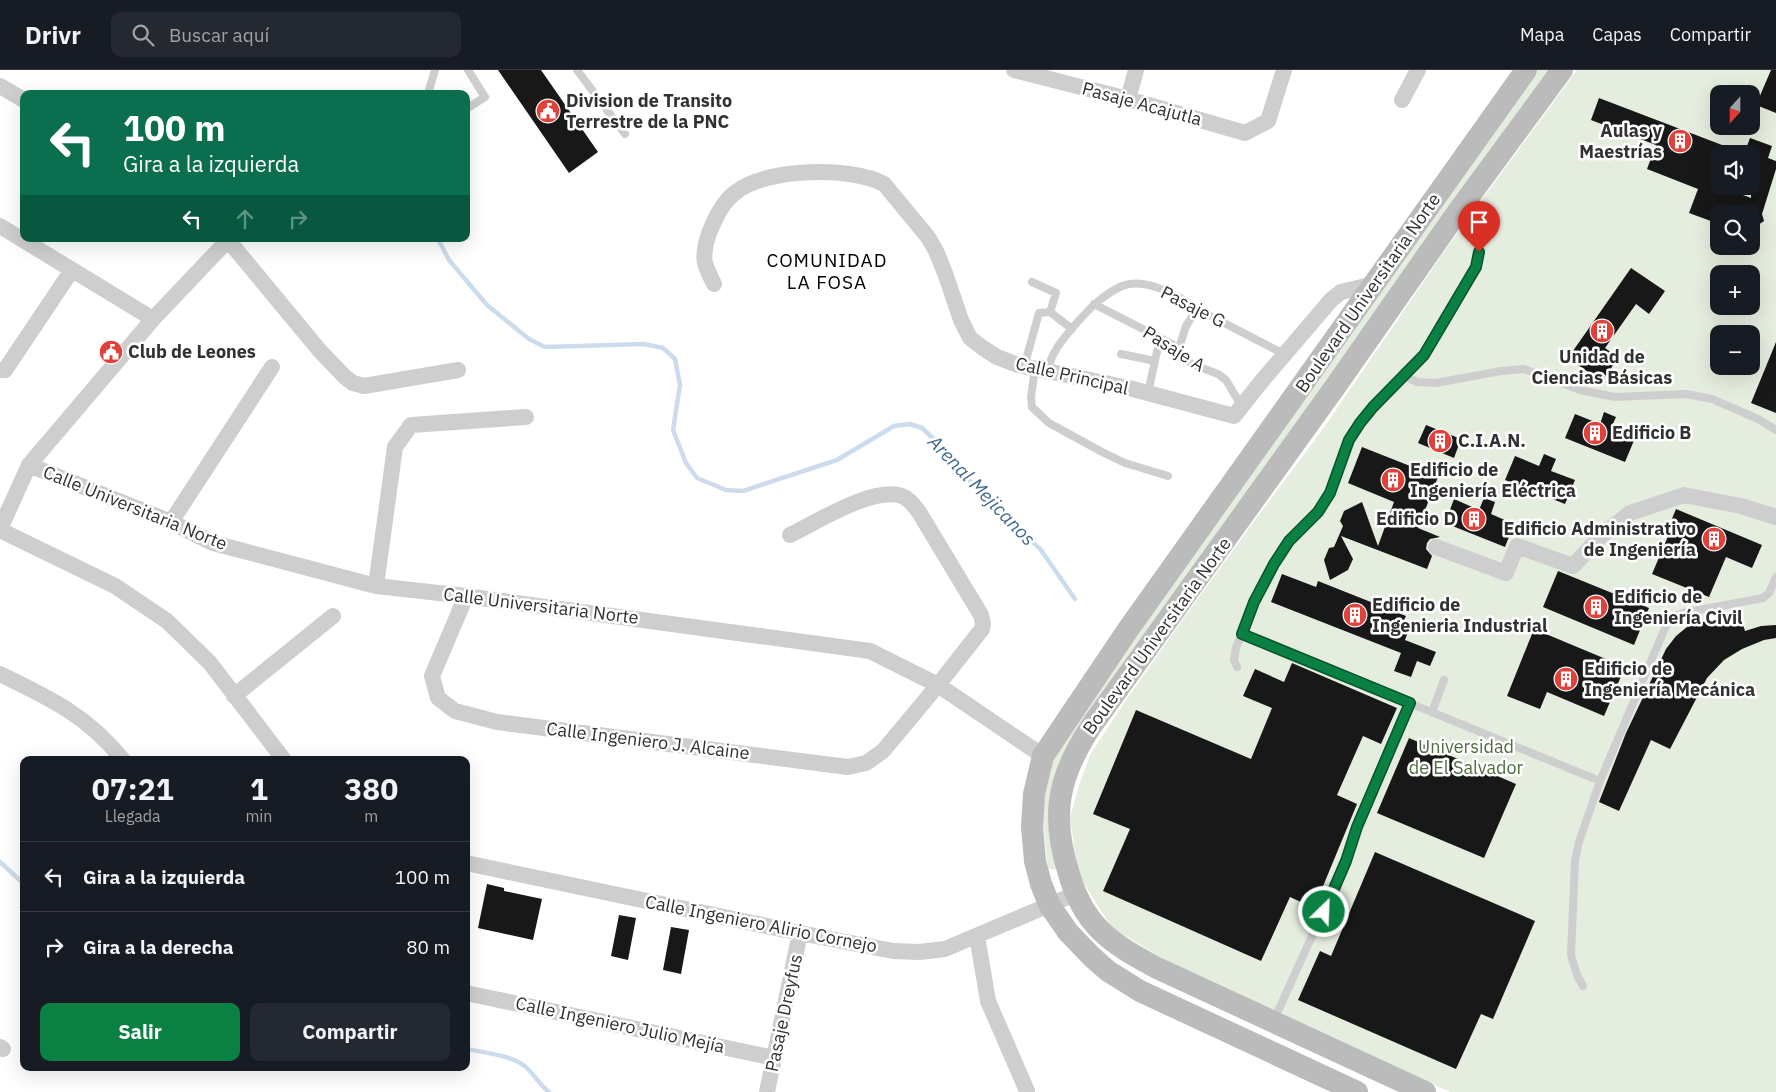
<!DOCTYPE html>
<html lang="es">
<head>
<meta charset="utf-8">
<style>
  :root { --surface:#171b24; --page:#242831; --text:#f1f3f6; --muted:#9ea1a6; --line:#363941; --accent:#0b8043 }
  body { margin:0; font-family:"IBM Plex Sans",sans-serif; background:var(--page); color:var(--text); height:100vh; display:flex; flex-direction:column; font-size:19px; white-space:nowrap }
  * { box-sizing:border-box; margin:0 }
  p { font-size:16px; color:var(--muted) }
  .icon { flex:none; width:28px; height:28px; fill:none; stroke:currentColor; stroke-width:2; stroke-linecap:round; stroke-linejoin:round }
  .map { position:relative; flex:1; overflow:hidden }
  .sheet { position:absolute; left:20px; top:686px; width:450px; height:315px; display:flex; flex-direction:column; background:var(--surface); border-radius:10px; box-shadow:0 5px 20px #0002 }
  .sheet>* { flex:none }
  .hud { position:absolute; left:20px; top:20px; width:450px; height:152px; border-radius:10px; box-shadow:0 5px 20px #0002; background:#0b6e4f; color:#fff; overflow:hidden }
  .needle { width:32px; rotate:201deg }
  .controls { position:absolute; left:1710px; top:15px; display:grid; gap:10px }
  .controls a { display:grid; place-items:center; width:50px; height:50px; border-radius:10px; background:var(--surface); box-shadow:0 5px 20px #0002; font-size:25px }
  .pin { position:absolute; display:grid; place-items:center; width:42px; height:42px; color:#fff; margin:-51px -21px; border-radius:50% 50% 50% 0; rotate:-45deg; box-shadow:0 0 5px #0007 }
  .pin .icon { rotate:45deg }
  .me { position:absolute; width:55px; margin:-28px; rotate:24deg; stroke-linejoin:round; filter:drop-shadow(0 0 4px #0008) }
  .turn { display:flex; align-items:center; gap:18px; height:105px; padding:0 20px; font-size:22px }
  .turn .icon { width:65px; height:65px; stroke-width:2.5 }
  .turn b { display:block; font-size:35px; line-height:42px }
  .lanes { display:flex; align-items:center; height:48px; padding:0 20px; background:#0003; justify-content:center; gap:25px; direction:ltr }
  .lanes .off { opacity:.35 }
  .eta { display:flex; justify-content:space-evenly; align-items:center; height:85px; text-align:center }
  .eta b { font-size:30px; font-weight:700; line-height:35px }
  .primary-button { display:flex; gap:10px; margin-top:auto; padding:10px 20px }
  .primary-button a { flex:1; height:58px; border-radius:10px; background:var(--accent); color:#fff; font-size:20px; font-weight:700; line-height:58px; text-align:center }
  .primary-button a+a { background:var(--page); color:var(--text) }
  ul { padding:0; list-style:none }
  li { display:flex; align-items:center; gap:15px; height:70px; padding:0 20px; border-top:1px solid var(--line) }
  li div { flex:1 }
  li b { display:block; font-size:19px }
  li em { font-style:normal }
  header { display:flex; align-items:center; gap:30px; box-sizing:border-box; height:70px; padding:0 25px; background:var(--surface); border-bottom:1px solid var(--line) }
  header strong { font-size:24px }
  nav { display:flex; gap:28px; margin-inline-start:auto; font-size:18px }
  .search { width:350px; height:45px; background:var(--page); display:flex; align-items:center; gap:12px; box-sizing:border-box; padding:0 18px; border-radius:10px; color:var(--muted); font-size:19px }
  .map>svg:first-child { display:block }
  .green { fill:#e5eddf; fill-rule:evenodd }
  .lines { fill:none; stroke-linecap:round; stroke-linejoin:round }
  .stream { stroke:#cddcec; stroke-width:4.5 }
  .building { fill:#181818 }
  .lane { stroke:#cecece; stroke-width:8 }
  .street { stroke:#cecece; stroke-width:16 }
  .secondary { stroke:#bbb; stroke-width:22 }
  .route-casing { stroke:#07532c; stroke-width:12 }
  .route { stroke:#0b8043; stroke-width:9 }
  .labels { text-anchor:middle; stroke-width:5; stroke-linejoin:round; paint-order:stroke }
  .poi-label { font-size:18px; font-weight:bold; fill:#313131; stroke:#fff; text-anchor:start }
  .street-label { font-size:18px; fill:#313131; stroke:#fff }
  .park-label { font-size:18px; fill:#4f6c3f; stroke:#fff }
  .neighbourhood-label { font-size:19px; letter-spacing:1px; fill:#000; stroke:#fff }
  .water-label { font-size:19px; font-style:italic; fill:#406991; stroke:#fff }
</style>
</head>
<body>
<header>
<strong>Drivr</strong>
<div class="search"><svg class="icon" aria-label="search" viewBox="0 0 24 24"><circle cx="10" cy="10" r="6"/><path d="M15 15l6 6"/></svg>Buscar aquí</div>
<nav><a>Mapa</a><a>Capas</a><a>Compartir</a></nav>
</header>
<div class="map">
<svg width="1776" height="1022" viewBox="0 0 1776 1022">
  <rect width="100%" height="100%" fill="#fff"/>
  <path class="green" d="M 1536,0 L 1551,0 L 1077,668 L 1059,797 L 1055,800 L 1048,798 L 1041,736 L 1052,690 L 1063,668 Z
    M 1577,0 L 1776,0 L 1776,1022 L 1450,1022 L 1175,896 L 1112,858 L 1078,804 L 1070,748 L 1079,715 L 1090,685 L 1126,630 L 1181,552 L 1255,450 L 1323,359 L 1448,176 ZM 1719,24 L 1751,24 L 1751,56 L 1719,56 ZM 1719,84 L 1751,84 L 1751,116 L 1719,116 ZM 1719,144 L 1751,144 L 1751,176 L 1719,176 ZM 1719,204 L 1751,204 L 1751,236 L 1719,236 ZM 1719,264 L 1751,264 L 1751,296 L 1719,296 Z"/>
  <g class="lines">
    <path class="stream" d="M 438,169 L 449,190 L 487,235 L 529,269 L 545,277 L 644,274 L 663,278 L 675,289 L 680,315 L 673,360 L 686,393 L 697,408 L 726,420 L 743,421 L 837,390 L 894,356 L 910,354 L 922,358 L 938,373 L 952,393 L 1041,480 L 1075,529
      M 0,792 L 24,814
      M 466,979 C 483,982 515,986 527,998 C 535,1006 540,1015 549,1022"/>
  </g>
  <path class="building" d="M 498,0 L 541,0 L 598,82 L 569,103 Z
    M 1771,0 L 1776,0 L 1776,43 L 1756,35 Z
    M 1599,28 L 1743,83 L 1719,84 L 1719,116 L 1751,128 L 1751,84 L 1744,84 L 1750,68 L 1772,76 L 1768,88 L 1776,91 L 1776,99 L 1762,144 L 1764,151 L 1758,155 L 1754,168 L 1751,168 L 1751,144 L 1719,144 L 1719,154 L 1689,143 L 1698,119 L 1647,99 L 1656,75 L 1591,50 Z
    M 1631,198 L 1665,221 L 1649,244 L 1636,234 L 1605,278 L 1619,288 L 1601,311 L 1568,288 Z
    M 1776,272 L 1776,343 L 1751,333 Z
    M 1604,342 L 1616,347 L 1611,358 L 1635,368 L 1625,392 L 1565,368 L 1575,344 L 1600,354 Z
    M 1426,355 L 1461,369 L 1454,388 L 1418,373 Z
    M 1362,377 L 1438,407 L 1418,458 L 1440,467 L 1430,469 L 1427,473 L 1426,479 L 1432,486 L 1427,499 L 1341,466 L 1353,489 L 1348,500 L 1330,510 L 1324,490 L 1329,478 L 1334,477 L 1343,456 L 1340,451 L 1344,441 L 1362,432 L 1378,476 L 1394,432 L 1348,413 Z
    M 1544,384 L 1556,389 L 1551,401 L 1575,410 L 1565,434 L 1505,410 L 1515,386 L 1539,396 Z
    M 1484,428 L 1495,432 L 1491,444 L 1514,454 L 1505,477 L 1445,453 L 1454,429 L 1479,440 Z
    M 1676,439 L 1762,475 L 1752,498 L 1726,487 L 1709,527 L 1652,504 L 1669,464 L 1666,463 Z
    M 1558,501 L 1649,538 L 1634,575 L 1543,537 Z
    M 1282,504 L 1316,517 L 1318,511 L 1406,546 L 1400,559 L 1408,562 L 1405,570 L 1436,582 L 1430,596 L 1417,591 L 1411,607 L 1394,601 L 1401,583 L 1271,532 Z
    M 1740,545 L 1745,561 L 1761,556 L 1776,555 L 1776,568 L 1764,570 L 1742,579 L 1724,590 L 1707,608 L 1670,679 L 1651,670 L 1619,741 L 1599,732 L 1626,663 L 1666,579 L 1676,566 L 1687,557 L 1712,549 Z
    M 1534,559 L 1625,597 L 1604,646 L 1547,622 L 1540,639 L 1507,626 Z
    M 1292,593 L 1397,638 L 1381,674 L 1363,666 L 1337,725 L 1357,734 L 1314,838 L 1290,827 L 1261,891 L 1103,821 L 1130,759 L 1093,744 L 1136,640 L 1251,689 L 1272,638 L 1243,626 L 1255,599 L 1284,612 Z
    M 1409,668 L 1516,714 L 1484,788 L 1377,743 Z
    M 1375,782 L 1535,851 L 1493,949 L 1481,944 L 1456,999 L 1298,930 L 1320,881 L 1331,886 Z
    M 487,814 L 504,818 L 504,821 L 542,829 L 533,870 L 478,858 Z
    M 619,845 L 636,848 L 628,890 L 611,886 Z
    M 671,857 L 689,860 L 681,904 L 663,900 Z"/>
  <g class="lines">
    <path class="lane" d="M 577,0 L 625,64
      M 432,24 L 429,20 L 435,0
      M 466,39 L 485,27 L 468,0
      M 1032,212 L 1056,223 L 1050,242 L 1072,259
      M 1094,234 L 1172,274 L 1187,291 L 1194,295 L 1218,304 L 1226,310 L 1242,337
      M 1178,281 L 1186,256 L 1197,239
      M 1121,284 L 1155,291
      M 1024,297 L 1039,243 L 1050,242
      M 1035,299 L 1031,327 L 1032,337 L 1049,353 L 1104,383 L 1125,393 L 1168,406
      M 1047,301 C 1052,282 1062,270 1074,256 C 1088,240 1102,225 1122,216 C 1144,207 1179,225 1197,239 L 1284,284
      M 1404,306 L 1417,312 L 1436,313 L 1501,301 L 1524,299 L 1580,320 L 1615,327 L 1686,324 L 1712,329 L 1758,349 L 1776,360
      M 1148,323 L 1160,268
      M 1241,564 L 1600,711
      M 1237,597 L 1234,590 L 1236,578 L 1254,532 L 1274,494 L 1289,471 L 1318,442 L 1330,423 L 1349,370 L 1360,353 L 1373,337 L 1424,285 L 1476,197 C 1483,170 1477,164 1456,148
      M 1432,642 L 1444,610
      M 1583,916 L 1577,905 L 1571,885 L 1575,790 L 1579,772 L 1600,711 L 1668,551 L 1674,546 L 1683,543 L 1763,528 L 1769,523 L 1776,507
      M 1274,950 L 1346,791 L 1357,757 L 1410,633"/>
    <path class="street" d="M 1014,0 L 1128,29 L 1245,63 L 1268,51 L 1284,0
      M 0,16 L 24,30
      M 1128,29 L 1136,0
      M 1402,30 L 1418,0
      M 0,156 L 153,249
      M 228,170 L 320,281 L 345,307 L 353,313 L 364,316 L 458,300
      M 714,214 C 711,208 707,200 705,193 C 701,173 719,134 736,122 C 766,98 851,96 884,114 L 928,167 L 936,181 L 945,203 L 961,250 L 970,268 L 983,278 L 997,287 L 1018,295 L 1129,318 L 1234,346 L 1261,312 L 1331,230 L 1341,222 L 1374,214
      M 0,300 L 5,300 L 72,200
      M 29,395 L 171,452 L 213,473 L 376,516 L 466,526 L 870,581 L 938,615 L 1043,686
      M 171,452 L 272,297
      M 0,459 L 29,395 L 153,249 L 229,169
      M 0,460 L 115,516 L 167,551 L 210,593 L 284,690
      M 1436,477 L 1506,503 L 1517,476 L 1573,496 L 1600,467 L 1630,443 L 1684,425 L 1741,436 L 1776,447
      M 376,516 L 395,377 L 411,355 L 526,347
      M 466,526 L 432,606 L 438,628 L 455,641 L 497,652 L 848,697 L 866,693 L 883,681 L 938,615 L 982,559 L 983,554 L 981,545 L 919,442 C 914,436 910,429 902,426 C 873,416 817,452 790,465
      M 0,604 C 50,628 88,646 123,690
      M 234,626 L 333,546
      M 466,793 L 800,863 L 893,881 L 919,882 L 945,879 L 1075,824
      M 977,866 L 988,931 L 1027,1021
      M 466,923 L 774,988
      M 0,977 L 3,979
      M 767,1022 L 800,863"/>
    <path class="secondary" d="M 1357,1022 L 1140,921 L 1108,901 L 1092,887 L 1068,862 L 1050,836 L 1041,814 L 1035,791 L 1032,757 L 1034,724 L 1043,686 L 1127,561 L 1526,0
      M 1425,1022 L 1157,898 C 1137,887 1116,876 1100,860 C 1084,844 1075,825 1069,804 C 1050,745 1058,706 1092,655 L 1335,317 L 1454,147 L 1562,0"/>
  </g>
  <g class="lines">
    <g class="route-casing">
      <path id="route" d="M 1324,842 L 1346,791 L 1357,757 L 1410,633 L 1242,564 L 1254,532 L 1274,494 L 1289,471 L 1318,442 L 1330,423 L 1349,370 L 1360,353 L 1373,337 L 1424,285 L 1476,197 L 1479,182"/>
    </g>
    <use href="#route" class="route"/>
  </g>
  <defs>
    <g id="civic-disc" transform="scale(1.25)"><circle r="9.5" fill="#e0413a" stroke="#fff"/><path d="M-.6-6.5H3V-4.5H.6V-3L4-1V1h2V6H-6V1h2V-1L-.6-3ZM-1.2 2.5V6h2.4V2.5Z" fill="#fff"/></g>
    <g id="building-disc" transform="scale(1.25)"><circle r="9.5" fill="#e0413a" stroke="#fff"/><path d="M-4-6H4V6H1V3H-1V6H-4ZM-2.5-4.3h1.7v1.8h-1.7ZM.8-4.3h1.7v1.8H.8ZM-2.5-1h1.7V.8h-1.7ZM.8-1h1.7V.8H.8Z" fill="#fff"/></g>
  </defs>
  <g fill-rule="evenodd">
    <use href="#civic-disc" x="548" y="41"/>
    <use href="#building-disc" x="1680" y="71"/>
    <use href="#building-disc" x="1602" y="261"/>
    <use href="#civic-disc" x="111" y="282"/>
    <use href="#building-disc" x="1595" y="363"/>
    <use href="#building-disc" x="1440" y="371"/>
    <use href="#building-disc" x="1393" y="410"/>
    <use href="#building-disc" x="1474" y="449"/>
    <use href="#building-disc" x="1714" y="469"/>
    <use href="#building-disc" x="1596" y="537"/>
    <use href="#building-disc" x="1355" y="545"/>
    <use href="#building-disc" x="1566" y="609"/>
  </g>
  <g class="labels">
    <g class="poi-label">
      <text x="566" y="37">Division de Transito<tspan x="566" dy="21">Terrestre de la PNC</tspan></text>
      <text x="1662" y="67" text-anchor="end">Aulas y<tspan x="1662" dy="21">Maestrías</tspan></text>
      <text x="128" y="288">Club de Leones</text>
      <text x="1602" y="293" text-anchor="middle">Unidad de<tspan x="1602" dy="21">Ciencias Básicas</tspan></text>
      <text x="1612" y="369">Edificio B</text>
      <text x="1458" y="377">C.I.A.N.</text>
      <text x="1410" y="406">Edificio de<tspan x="1410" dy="21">Ingeniería Eléctrica</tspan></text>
      <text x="1456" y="455" text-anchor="end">Edificio D</text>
      <text x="1696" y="465" text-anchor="end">Edificio Administrativo<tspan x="1696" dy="21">de Ingeniería</tspan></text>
      <text x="1614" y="533">Edificio de<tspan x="1614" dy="21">Ingeniería Civil</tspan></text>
      <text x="1372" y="541">Edificio de<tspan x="1372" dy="21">Ingenieria Industrial</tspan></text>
      <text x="1584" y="605">Edificio de<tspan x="1584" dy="21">Ingeniería Mecánica</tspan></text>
    </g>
    <g class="street-label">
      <text transform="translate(1142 34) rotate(15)" y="6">Pasaje Acajutla</text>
      <text transform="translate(1368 223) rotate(-55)" y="6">Boulevard Universitaria Norte</text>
      <text transform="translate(1193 237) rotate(27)" y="6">Pasaje G</text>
      <text transform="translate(1174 279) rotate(32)" y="6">Pasaje A</text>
      <text transform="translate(1072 306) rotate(13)" y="6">Calle Principal</text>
      <text transform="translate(135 438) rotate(22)" y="6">Calle Universitaria Norte</text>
      <text transform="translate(541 536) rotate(7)" y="6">Calle Universitaria Norte</text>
      <text transform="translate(1157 566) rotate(-54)" y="6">Boulevard Universitaria Norte</text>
      <text transform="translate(648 671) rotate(7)" y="6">Calle Ingeniero J. Alcaine</text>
      <text transform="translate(761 854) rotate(11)" y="6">Calle Ingeniero Alirio Cornejo</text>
      <text transform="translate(784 943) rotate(-78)" y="6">Pasaje Dreyfus</text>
      <text transform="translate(620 955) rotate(12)" y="6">Calle Ingeniero Julio Mejía</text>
    </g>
    <g class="park-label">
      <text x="1466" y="683">Universidad<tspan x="1466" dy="21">de El Salvador</tspan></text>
    </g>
    <g class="neighbourhood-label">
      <text x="827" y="197">COMUNIDAD<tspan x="827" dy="22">LA FOSA</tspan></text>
    </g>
    <g class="water-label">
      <text transform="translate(982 420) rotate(46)" y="7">Arenal Mejicanos</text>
    </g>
  </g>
</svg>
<div class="controls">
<a><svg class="needle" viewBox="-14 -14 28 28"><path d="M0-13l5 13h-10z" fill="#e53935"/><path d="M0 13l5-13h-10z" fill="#9ea1a6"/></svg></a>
<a><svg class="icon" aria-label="sound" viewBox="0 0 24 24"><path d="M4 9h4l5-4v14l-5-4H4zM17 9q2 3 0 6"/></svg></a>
<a><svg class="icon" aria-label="search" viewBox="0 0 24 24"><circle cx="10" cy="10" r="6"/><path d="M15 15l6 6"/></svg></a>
<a>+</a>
<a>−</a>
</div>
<div class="pin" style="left:1479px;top:182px;background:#d93025"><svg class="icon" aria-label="arrive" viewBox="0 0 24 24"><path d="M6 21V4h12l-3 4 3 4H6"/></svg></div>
<svg class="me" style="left:1324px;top:842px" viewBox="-20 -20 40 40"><circle r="17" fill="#0b8043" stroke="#fff" stroke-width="3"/><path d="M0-11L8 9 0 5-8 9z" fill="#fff"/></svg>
<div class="hud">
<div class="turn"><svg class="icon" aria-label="left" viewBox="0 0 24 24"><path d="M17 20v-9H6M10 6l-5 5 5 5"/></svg><div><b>100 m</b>Gira a la izquierda</div></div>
<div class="lanes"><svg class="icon" aria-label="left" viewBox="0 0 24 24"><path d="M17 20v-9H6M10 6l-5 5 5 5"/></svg><svg class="icon off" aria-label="ahead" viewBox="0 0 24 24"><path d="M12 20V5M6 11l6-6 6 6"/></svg><svg class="icon off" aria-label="right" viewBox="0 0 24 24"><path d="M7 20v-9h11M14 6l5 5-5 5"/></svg></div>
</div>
<section class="sheet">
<div class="eta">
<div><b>07:21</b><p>Llegada</p></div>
<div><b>1</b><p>min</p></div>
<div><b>380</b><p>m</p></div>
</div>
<ul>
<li><svg class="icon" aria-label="left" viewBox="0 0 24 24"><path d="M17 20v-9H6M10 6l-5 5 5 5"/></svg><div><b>Gira a la izquierda</b></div><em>100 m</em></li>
<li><svg class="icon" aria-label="right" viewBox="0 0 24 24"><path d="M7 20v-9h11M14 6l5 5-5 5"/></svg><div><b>Gira a la derecha</b></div><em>80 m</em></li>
</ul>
<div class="primary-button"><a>Salir</a><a>Compartir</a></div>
</section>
</div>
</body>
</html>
